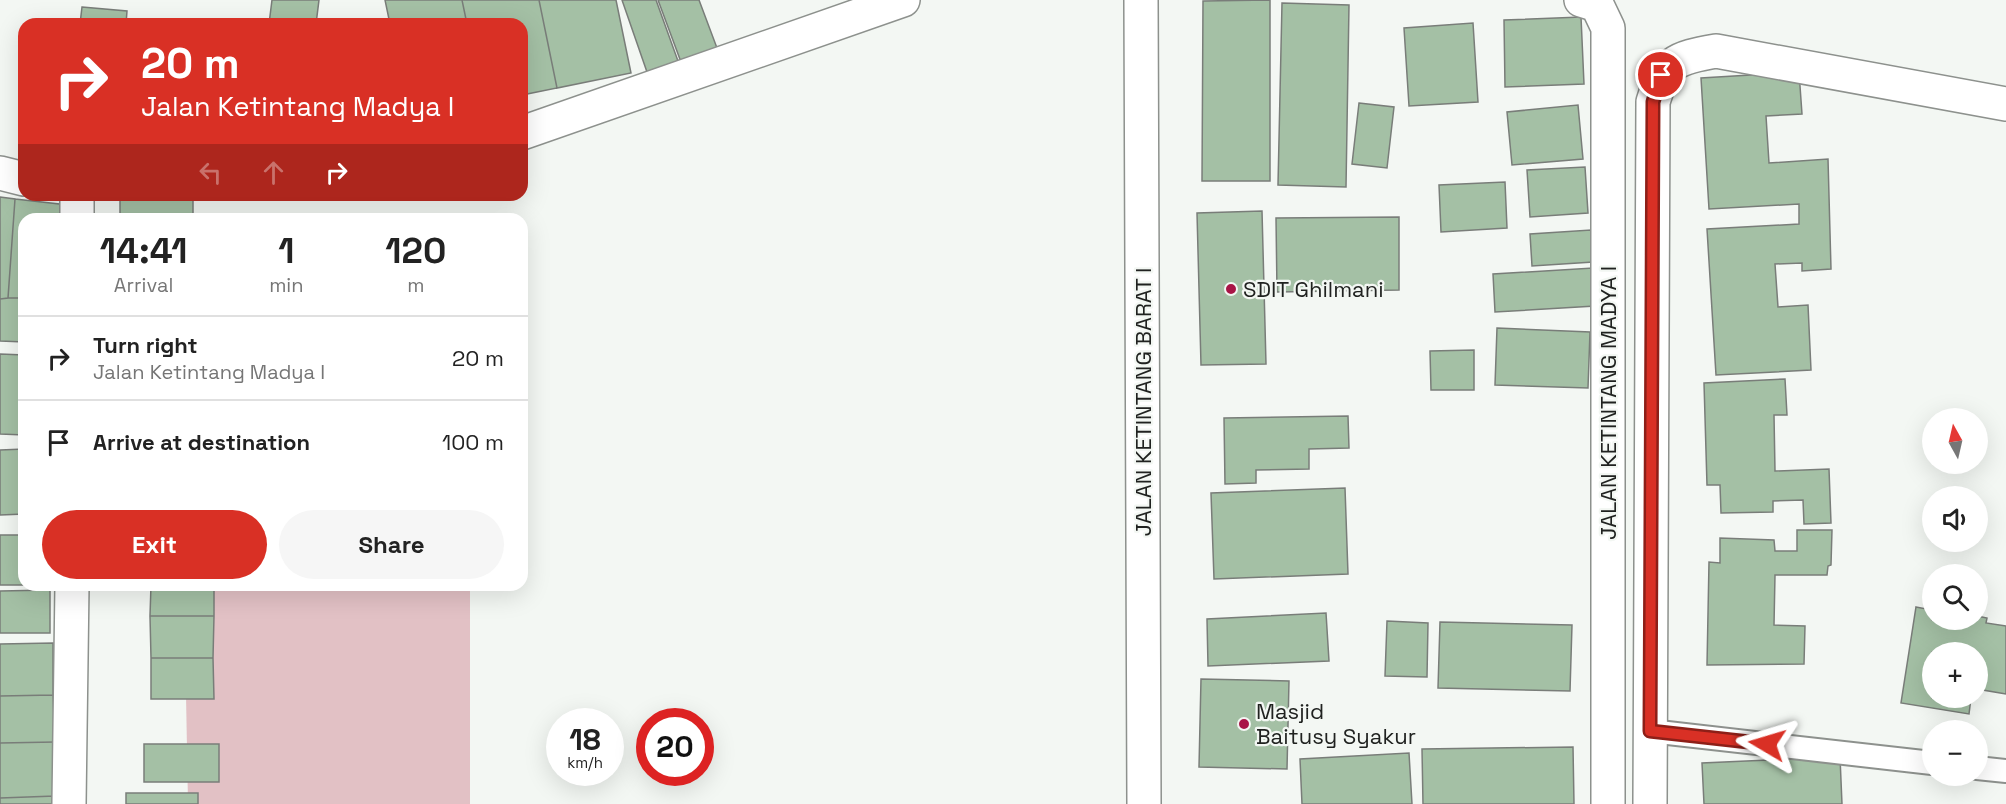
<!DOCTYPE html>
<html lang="en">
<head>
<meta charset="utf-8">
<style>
  :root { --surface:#fff; --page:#f6f6f6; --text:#222; --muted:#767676; --line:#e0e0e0; --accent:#d93025 }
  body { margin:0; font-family:"Space Grotesk",sans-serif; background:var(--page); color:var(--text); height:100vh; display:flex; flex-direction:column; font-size:22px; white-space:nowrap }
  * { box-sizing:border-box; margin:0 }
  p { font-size:20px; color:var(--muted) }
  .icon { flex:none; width:33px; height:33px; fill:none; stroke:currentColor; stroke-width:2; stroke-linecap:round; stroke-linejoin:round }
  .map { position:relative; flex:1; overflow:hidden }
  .drawer { position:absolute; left:18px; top:213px; width:510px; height:378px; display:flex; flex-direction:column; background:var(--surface); border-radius:18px; box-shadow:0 6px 24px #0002 }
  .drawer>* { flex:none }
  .banner { position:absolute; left:18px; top:18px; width:510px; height:183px; border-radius:18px; box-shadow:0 6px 24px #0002; background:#d93025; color:#fff; overflow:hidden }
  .needle { width:39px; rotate:352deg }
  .buttons { position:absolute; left:1922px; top:408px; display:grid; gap:12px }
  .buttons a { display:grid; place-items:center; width:66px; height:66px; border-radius:50%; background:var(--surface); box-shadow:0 6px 24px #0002; font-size:30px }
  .speed { position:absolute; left:546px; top:708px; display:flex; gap:12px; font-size:30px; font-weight:700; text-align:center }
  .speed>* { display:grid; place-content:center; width:78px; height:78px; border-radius:50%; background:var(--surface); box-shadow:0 6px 24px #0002; line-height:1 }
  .speed small { font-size:15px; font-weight:400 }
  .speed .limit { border:9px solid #d22; background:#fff; color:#111 }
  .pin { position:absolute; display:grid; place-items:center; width:51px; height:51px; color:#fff; margin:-26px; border:3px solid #fff; border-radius:50%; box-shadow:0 2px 6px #0007 }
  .me { position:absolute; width:66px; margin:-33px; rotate:277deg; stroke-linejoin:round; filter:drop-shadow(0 0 4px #0008) }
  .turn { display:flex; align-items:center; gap:21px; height:126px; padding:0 24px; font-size:27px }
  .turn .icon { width:78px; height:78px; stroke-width:2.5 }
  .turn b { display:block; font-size:42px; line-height:51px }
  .lanes { display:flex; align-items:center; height:57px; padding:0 24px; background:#0003; justify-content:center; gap:30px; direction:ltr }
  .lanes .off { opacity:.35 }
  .eta { display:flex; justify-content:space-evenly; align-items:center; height:102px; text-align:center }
  .eta b { font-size:36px; font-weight:800; line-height:42px }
  .primary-button { display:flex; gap:12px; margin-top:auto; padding:12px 24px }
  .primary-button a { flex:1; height:69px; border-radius:36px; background:var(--accent); color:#fff; font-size:24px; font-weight:800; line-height:69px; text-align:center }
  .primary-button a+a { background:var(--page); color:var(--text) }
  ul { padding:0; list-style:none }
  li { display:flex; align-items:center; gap:18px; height:84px; padding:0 24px; border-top:2px solid var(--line) }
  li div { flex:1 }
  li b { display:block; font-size:22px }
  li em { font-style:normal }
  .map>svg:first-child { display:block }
  .green { fill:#e2c1c5 }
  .building { fill:#a4c0a5; stroke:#797d79; stroke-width:1.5 }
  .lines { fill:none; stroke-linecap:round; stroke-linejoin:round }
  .service-casing { stroke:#8d918d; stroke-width:26 }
  .minor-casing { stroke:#8d918d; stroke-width:36 }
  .service { stroke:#fff; stroke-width:22 }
  .minor { stroke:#fff; stroke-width:33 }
  .route-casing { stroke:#8d1f18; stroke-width:15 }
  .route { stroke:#d93025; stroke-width:10 }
  .poi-dot { fill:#a91446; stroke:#f3f7f3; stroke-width:2 }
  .labels { text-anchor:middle; stroke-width:4.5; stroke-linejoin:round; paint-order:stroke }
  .poi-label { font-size:22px; fill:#202220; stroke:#f3f7f3; text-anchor:start }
  .street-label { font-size:22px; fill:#202220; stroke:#f3f7f3 }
</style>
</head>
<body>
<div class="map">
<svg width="2006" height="804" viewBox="0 0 2006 804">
  <rect width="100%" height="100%" fill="#f3f7f3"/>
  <path class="green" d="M 184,585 L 470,585 L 470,804 L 188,804 Z"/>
  <path class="building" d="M 272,0 L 319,0 L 316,24 L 269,24 Z
    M 385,0 L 462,0 L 467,24 L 390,24 Z
    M 462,0 L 539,0 L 557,88 L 522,95 L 522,24 L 467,24 Z
    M 539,0 L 616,0 L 631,73 L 557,88 Z
    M 622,0 L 656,0 L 678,61 L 647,72 Z
    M 658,0 L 699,0 L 717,48 L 681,62 Z
    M 1270,0 L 1270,181 L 1202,181 L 1203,1 Z
    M 1282,3 L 1349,5 L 1346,187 L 1278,185 Z
    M 82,7 L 127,11 L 126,24 L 80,24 Z
    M 1581,17 L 1584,84 L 1505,87 L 1504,20 Z
    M 1473,23 L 1478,102 L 1409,106 L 1404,28 Z
    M 1799,72 L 1802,114 L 1766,116 L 1769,163 L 1828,159 L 1831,269 L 1802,271 L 1802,263 L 1775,264 L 1778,307 L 1808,305 L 1811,370 L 1716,375 L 1707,229 L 1799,224 L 1799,204 L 1709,209 L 1701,78 Z
    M 1359,103 L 1394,107 L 1387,168 L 1352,164 Z
    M 1578,105 L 1583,159 L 1512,165 L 1507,112 Z
    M 1585,167 L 1588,213 L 1530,217 L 1527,170 Z
    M 1505,182 L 1507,228 L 1441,232 L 1439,185 Z
    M 193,195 L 193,219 L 120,219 L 120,196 Z
    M 0,197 L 15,199 L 8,298 L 0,299 Z
    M 15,199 L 68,205 L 67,219 L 24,219 L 24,298 L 8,298 Z
    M 1262,211 L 1266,364 L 1201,365 L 1197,213 Z
    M 1399,217 L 1399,290 L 1277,292 L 1276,218 Z
    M 1591,230 L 1593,262 L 1532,266 L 1530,234 Z
    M 1593,268 L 1595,306 L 1495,312 L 1493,274 Z
    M 8,298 L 24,298 L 24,342 L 0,341 L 0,299 Z
    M 1497,328 L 1590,332 L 1588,388 L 1495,385 Z
    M 1474,350 L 1474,390 L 1431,390 L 1430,351 Z
    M 0,354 L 24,355 L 24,435 L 0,434 Z
    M 1785,379 L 1787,415 L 1774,415 L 1775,471 L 1829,469 L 1831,523 L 1804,524 L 1803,500 L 1773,501 L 1773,512 L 1721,513 L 1720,485 L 1707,485 L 1704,383 Z
    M 1348,416 L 1349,448 L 1309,449 L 1309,469 L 1256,470 L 1256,483 L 1225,484 L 1224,418 Z
    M 24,449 L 24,514 L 0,515 L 0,450 Z
    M 1345,488 L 1348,574 L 1214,579 L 1211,493 Z
    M 1797,530 L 1832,530 L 1831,565 L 1828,566 L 1827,575 L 1775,575 L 1774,625 L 1805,626 L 1804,664 L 1707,665 L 1709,562 L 1720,563 L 1720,538 L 1774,540 L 1775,551 L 1797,551 Z
    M 0,535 L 24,535 L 24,585 L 0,585 Z
    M 151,585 L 214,585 L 214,616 L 150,616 Z
    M 50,590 L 50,633 L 0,633 L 0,591 Z
    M 1916,607 L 1932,610 L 1932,620 L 1977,620 L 1977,616 L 1987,618 L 1986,623 L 2006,626 L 2006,694 L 1977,689 L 1977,652 L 1932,652 L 1932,698 L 1971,698 L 1969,714 L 1901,703 Z
    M 1326,613 L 1329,661 L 1208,666 L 1207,619 Z
    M 150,616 L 214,616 L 213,658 L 151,658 Z
    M 1387,621 L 1428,623 L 1427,677 L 1385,676 Z
    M 1440,622 L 1572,625 L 1570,691 L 1438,688 Z
    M 53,643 L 53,695 L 0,696 L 0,644 Z
    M 151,658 L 213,658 L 214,699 L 151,699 Z
    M 1201,679 L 1289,681 L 1287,769 L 1199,767 Z
    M 53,695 L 55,742 L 0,743 L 0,696 Z
    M 55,742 L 55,796 L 0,798 L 0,743 Z
    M 144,744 L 219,744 L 219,782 L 144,782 Z
    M 1573,747 L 1574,804 L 1423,804 L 1422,749 Z
    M 1409,753 L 1412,804 L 1302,804 L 1300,759 Z
    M 1840,757 L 1842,804 L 1704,804 L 1702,763 Z
    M 126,793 L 198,793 L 198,804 L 126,804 Z
    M 55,796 L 56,804 L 0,804 L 0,798 Z"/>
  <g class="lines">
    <g class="service-casing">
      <path id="service" d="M 1650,731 L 1932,763
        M 1977,768 L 2006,771"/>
    </g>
    <g class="minor-casing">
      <path id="minor" d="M 1141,0 L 1144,804
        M 1581,0 L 1597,5 L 1608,28 L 1608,804
        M 522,133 L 903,0
        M 0,173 L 24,179
        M 77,219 L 77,195
        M 69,804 L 72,585
        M 1650,804 L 1653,102 C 1665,62 1675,58 1716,51 L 2006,104"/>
    </g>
    <use href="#service" class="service"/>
    <use href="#minor" class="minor"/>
  </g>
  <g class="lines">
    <g class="route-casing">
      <path id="route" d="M 1661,75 L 1653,102 L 1650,731 L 1767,744"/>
    </g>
    <use href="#route" class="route"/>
  </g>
  <g class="poi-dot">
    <circle cx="1231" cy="289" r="6"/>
    <circle cx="1244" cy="724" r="6"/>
  </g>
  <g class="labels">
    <g class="poi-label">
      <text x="1243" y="297">SDIT Ghilmani</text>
      <text x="1256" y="719">Masjid<tspan x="1256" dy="25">Baitusy Syakur</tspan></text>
    </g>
    <g class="street-label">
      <text transform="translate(1143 402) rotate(-90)" y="8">JALAN KETINTANG BARAT I</text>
      <text transform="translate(1608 403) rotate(-90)" y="8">JALAN KETINTANG MADYA I</text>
    </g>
  </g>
</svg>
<div class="buttons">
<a><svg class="needle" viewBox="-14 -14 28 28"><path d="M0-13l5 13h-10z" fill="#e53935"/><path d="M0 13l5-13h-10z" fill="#767676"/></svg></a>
<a><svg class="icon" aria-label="sound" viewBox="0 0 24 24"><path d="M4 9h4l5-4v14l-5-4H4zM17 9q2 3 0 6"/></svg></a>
<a><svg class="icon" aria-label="search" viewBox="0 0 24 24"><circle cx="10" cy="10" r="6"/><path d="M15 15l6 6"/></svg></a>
<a>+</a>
<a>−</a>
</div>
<div class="speed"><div>18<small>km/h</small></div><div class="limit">20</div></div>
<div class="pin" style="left:1661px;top:75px;background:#d93025"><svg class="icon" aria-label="arrive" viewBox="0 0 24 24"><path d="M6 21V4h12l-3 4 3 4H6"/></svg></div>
<svg class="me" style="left:1767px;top:744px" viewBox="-20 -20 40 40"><path d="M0-17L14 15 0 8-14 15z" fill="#d93025" stroke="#fff" stroke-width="4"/></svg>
<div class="banner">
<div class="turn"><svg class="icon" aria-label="right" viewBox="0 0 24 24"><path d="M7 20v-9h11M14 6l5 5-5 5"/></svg><div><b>20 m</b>Jalan Ketintang Madya I</div></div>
<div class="lanes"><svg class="icon off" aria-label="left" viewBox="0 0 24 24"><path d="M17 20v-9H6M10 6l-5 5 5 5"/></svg><svg class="icon off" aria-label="ahead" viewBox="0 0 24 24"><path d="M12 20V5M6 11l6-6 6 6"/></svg><svg class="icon" aria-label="right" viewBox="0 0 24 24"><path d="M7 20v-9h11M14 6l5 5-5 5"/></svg></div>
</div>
<section class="drawer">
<div class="eta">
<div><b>14:41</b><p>Arrival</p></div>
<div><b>1</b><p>min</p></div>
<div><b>120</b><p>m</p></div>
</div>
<ul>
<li><svg class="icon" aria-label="right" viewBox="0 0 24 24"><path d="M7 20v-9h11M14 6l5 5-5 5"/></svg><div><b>Turn right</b><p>Jalan Ketintang Madya I</p></div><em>20 m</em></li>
<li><svg class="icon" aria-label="arrive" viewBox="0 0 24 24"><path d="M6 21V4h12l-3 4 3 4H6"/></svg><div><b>Arrive at destination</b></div><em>100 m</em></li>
</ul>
<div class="primary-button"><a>Exit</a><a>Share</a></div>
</section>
</div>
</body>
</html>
